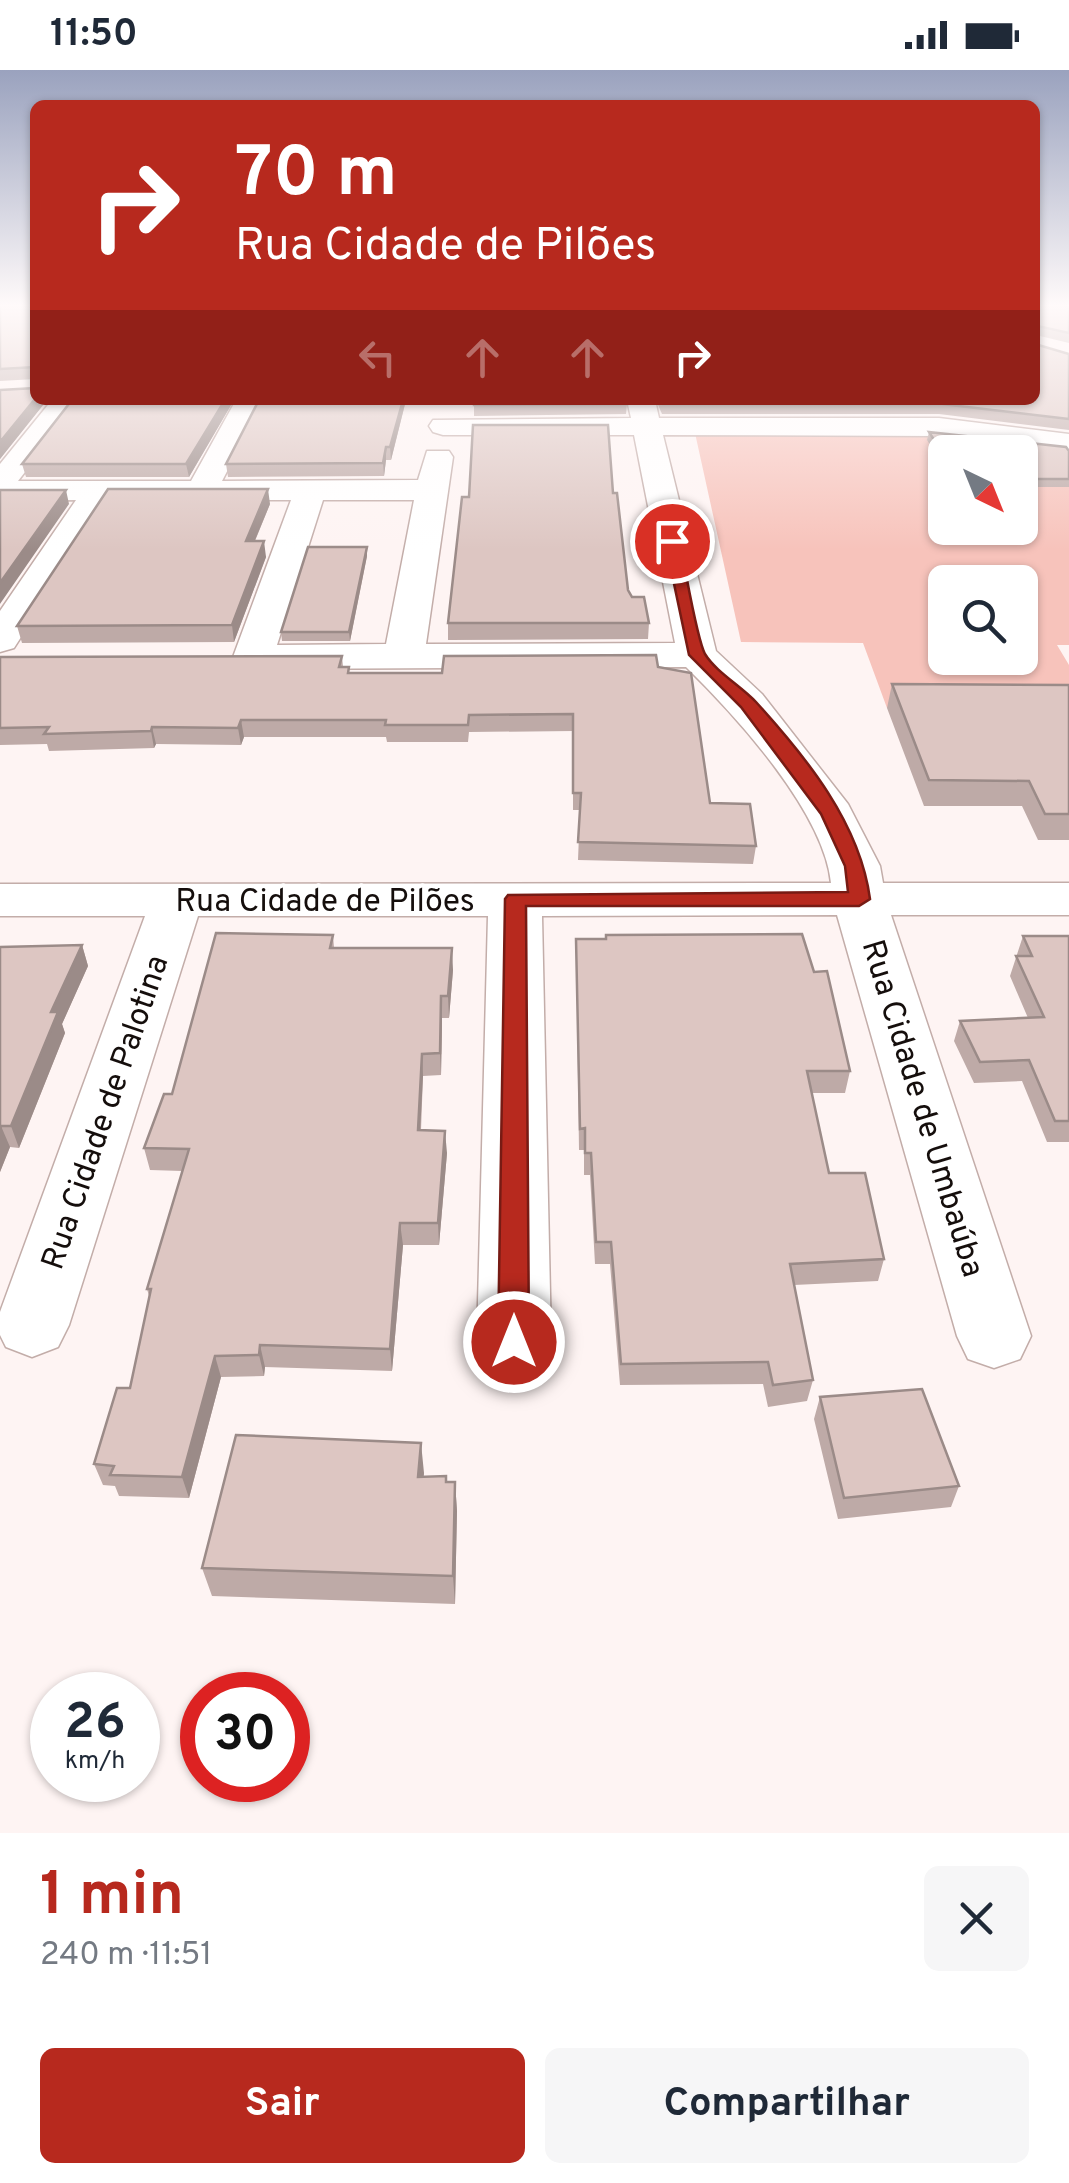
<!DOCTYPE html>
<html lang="pt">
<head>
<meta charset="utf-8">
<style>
  :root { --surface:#fff; --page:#f6f6f7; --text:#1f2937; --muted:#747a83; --accent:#b7291e }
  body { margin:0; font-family:Overpass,sans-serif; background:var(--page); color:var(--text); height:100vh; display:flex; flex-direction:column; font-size:38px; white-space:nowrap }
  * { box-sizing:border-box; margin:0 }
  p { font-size:32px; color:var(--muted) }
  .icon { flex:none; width:55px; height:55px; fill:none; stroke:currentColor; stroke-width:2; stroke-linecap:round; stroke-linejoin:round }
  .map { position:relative; height:1763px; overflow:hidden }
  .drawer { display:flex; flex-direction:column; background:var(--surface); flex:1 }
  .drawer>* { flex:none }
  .banner { position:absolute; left:30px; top:30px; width:1010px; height:305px; border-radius:15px; box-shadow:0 2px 8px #0004; background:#b7291e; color:#fff; overflow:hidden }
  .needle { width:65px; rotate:137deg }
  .controls { position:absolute; left:928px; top:365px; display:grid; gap:20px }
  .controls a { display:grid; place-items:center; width:110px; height:110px; border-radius:15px; background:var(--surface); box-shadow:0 2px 8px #0004; font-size:50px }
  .speed { position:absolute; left:30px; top:1602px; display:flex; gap:20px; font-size:50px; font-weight:700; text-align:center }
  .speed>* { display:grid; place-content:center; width:130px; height:130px; border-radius:50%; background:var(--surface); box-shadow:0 2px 8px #0004; line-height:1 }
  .speed small { font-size:25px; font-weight:400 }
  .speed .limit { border:15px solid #d22; background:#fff; color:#111 }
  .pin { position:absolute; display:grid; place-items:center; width:85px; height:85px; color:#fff; margin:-42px; border:5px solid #fff; border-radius:50%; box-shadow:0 2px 10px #0007 }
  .me { position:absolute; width:110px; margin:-55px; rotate:0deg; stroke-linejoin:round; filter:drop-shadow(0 0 8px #0008) }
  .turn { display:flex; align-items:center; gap:35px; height:210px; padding:0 40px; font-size:45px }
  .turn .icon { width:130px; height:130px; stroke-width:2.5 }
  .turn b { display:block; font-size:70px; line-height:85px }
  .lanes { display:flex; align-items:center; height:95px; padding:0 40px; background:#0003; justify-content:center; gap:50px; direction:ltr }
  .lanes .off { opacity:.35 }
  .round { display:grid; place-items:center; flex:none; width:105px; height:105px; border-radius:15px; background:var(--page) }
  .head { display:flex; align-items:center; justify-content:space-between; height:170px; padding:0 40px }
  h1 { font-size:60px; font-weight:700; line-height:75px; color:var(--accent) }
  .cta { display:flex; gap:20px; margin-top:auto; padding:20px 40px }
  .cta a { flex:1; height:115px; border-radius:15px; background:var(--accent); color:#fff; font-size:40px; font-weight:700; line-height:115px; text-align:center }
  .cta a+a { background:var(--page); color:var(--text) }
  .status { display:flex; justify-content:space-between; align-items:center; height:70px; padding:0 50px; background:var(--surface); direction:ltr }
  .status svg { height:28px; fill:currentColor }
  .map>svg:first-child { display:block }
  .green { fill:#f7c3bb; fill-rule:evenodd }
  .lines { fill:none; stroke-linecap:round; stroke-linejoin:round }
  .minor-casing { stroke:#c3ada9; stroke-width:3 }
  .minor { fill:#fff; fill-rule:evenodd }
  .wall { fill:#beaaa7 }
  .shaded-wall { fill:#9b8b88 }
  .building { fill:#ddc6c2; stroke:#9b8b88; stroke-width:2.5 }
  .route { fill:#b7291e; stroke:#771b14; stroke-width:2.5 }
  .labels { text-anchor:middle; stroke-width:8; stroke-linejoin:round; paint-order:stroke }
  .street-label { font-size:32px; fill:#150e0c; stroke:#fff }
</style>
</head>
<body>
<div class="status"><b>11:50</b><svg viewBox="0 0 49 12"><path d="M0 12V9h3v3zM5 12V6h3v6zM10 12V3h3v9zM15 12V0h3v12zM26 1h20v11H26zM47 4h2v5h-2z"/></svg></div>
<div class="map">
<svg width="1069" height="1763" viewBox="0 0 1069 1763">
  <rect width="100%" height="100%" fill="#fef4f3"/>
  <path class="green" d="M 695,363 L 906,364 L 1069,379 L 1069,575 L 1057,575 L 1069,595 L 1069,639 L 887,638 L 863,573 L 741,572 ZM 945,382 L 1020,382 L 1020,458 L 945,458 ZM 945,512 L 1020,512 L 1020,588 L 945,588 Z"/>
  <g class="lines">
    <g class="minor-casing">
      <path id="minor" d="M 6,233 L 35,233 L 35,243 L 9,238 Z
        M 1050,233 L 1069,233 L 1069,242 L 1053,238 Z
        M 52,330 L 81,330 L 18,411 L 191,411 L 236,330 L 264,330 L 222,411 L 418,410 L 427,381 L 449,381 L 453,387 L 426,574 L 675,573 L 634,365 L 443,365 L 433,362 L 429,356 L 433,350 L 631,348 L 627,330 L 655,330 L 659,348 L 939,348 L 1069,364 L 1069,382 L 939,366 L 663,365 L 716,581 L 762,624 L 848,734 L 880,796 L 883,813 L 1069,813 L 1069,845 L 891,845 L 1031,1266 L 1020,1289 L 994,1298 L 968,1289 L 957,1266 L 837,845 L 542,846 L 551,1271 L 540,1294 L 514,1303 L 488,1294 L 477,1271 L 488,846 L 198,846 L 69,1255 L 58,1277 L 32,1287 L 6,1277 L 0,1265 L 0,1242 L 145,846 L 0,846 L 0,814 L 831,813 C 824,742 736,646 686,597 L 253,599 L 239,596 L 233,587 L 291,430 L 109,430 L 14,578 L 0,582 L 0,541 L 76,430 L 0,431 L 0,394 ZM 323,430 L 414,430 L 386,574 L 277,575 Z"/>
    </g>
    <use href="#minor" class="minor"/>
  </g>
  <path class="wall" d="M 0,233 L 16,233 L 47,330 L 0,389 L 0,320 L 35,318 L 35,309 L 0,311 Z
    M 1035,233 L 1069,236 L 1069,273 L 1036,265 Z
    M 1069,284 L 1069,360 L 939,344 L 662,344 L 656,330 L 1035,330 Z
    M 72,330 L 234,330 L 189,407 L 26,407 L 22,394 Z
    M 406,330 L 391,390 L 386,390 L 384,406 L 228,407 L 226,394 Z
    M 474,330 L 627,334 L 626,344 L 474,346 Z
    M 929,362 L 1069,381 L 1069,417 L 1020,417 L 1020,382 L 945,382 L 945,392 L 941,392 L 927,370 Z
    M 613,423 L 628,520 L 649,553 L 648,569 L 448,570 L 448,553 Z
    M 270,434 L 255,471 L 266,487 L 234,572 L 22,573 L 17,556 Z
    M 367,486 L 350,571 L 282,571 L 281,562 Z
    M 342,586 L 343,597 L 350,603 L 442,603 L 658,597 L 710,733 L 756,776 L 753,794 L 578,790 L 580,740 L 573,740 L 573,661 L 469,662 L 468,672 L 387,672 L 386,667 L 244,667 L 241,675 L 156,674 L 154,678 L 49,681 L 47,674 L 0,675 L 0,587 Z
    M 892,614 L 1069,615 L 1069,770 L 1038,770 L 1022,736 L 924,736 L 887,638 Z
    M 333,865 L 334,878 L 453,900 L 449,948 L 442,948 L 441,1005 L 423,1006 L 421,1060 L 447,1083 L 439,1175 L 403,1175 L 392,1301 L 265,1297 L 264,1306 L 221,1307 L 189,1428 L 119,1426 L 115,1416 L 103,1415 L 94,1394 L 130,1318 L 149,1226 L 147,1219 L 182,1101 L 150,1100 L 144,1078 L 172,1024 Z
    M 1023,866 L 1069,866 L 1069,1072 L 1047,1072 L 1022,1011 L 974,1013 L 954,971 L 960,951 L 1028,948 L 1010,906 Z
    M 576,869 L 814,902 L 850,1001 L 845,1023 L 811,1023 L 829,1103 L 884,1189 L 878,1211 L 794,1215 L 813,1310 L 807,1331 L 768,1337 L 763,1314 L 620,1315 L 610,1194 L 595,1194 L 590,1105 L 584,1105 L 584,1080 L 579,1080 Z
    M 82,875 L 88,896 L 62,954 L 65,963 L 19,1078 L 10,1077 L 0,1102 L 0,877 Z
    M 820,1327 L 959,1416 L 951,1437 L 838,1449 L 814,1349 Z
    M 424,1403 L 423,1407 L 447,1412 L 455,1412 L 457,1441 L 455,1534 L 212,1526 L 202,1498 Z"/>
  <path class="shaded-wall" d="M 35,330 L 47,330 L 0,389 L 0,372 Z
    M 225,330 L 234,330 L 189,407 L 186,394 Z
    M 403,330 L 406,330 L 391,390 L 390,377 Z
    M 386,377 L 386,390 L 384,406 L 383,393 Z
    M 268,419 L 270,434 L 248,487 L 246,471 Z
    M 66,420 L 69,434 L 0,534 L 0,513 Z
    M 264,471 L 266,487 L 234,572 L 232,555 Z
    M 367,477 L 367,486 L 350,571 L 349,562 Z
    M 241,650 L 244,667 L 241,675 L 238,658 Z
    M 152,657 L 156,674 L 154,678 L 151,661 Z
    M 82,875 L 88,896 L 62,954 L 65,963 L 19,1078 L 11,1056 L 51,942 Z
    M 452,878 L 453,900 L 449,948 L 448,926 Z
    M 441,926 L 442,948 L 441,1005 L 440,983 Z
    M 422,984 L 423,1006 L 419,1082 L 418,1060 Z
    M 1,1056 L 10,1077 L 0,1102 L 0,1059 Z
    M 445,1061 L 447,1083 L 439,1175 L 438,1153 Z
    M 400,1153 L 403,1175 L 392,1301 L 390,1279 Z
    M 260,1275 L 265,1297 L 264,1306 L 259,1285 Z
    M 215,1286 L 221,1307 L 189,1428 L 182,1407 Z
    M 421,1373 L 424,1403 L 421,1436 L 418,1407 Z
    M 455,1412 L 457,1441 L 455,1534 L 453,1506 Z"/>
  <path class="building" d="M 0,233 L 16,233 L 32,236 L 35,233 L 35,329 L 0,372 L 0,320 L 35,318 L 35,297 L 0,299 Z
    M 1035,233 L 1055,233 L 1069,236 L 1069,263 L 1038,256 L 1035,258 Z
    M 1035,274 L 1069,284 L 1069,349 L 942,334 L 663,334 L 661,330 L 1035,330 Z
    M 72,330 L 225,330 L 186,394 L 22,394 Z
    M 259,330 L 403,330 L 390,377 L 386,377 L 383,393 L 226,394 Z
    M 474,330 L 626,330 L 627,334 L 474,335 Z
    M 473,355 L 608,355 L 613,423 L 617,423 L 628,520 L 632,527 L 644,527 L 649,553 L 448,553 L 462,427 L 469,427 Z
    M 929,362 L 1066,377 L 1069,381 L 1069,409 L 1020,409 L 1020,382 L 945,382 L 945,384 L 943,384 Z
    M 108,419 L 268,419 L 246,471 L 264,471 L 232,555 L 17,556 Z
    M 0,420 L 66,420 L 0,513 Z
    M 308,477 L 367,477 L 349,562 L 281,562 Z
    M 656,585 L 658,597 L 691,603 L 710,733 L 750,734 L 756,776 L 578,772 L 581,723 L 573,723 L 573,644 L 469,645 L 468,655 L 385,655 L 386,650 L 241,650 L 238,658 L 152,657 L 151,661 L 44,664 L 49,657 L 0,658 L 0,587 L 342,586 L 339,597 L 349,597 L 348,603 L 442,603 L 444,586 Z
    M 892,614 L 1069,615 L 1069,744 L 1045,744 L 1029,711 L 929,710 Z
    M 216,863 L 333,865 L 330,878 L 452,878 L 448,926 L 441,926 L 440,983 L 422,984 L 418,1060 L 445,1061 L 438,1153 L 400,1153 L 390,1279 L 260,1275 L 259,1285 L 215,1286 L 182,1407 L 110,1405 L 114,1396 L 94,1394 L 117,1318 L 130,1318 L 151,1219 L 147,1219 L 189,1079 L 144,1078 L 164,1024 L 172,1024 Z
    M 802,864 L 814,902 L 827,901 L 850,1001 L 807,1001 L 829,1103 L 865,1103 L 884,1189 L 790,1194 L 813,1310 L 773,1315 L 768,1292 L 621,1294 L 611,1172 L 596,1172 L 591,1083 L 585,1083 L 585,1058 L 580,1059 L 576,869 L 606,869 L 606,865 Z
    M 1023,866 L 1069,866 L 1069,1051 L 1055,1051 L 1029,990 L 980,992 L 960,951 L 1044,947 L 1016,886 L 1032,886 Z
    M 82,875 L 51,942 L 58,942 L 11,1056 L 1,1056 L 0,1059 L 0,877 Z
    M 922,1319 L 959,1416 L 844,1428 L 820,1327 Z
    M 236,1365 L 421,1373 L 418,1407 L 446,1406 L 446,1412 L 455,1412 L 453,1506 L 202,1498 Z"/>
  <linearGradient id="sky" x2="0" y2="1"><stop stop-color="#9aa2be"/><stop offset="0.49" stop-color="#fffafa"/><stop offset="1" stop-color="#fffafa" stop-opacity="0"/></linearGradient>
  <rect width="1069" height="480" fill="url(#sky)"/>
  <path class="route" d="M 672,466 L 679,471 C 685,494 696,567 705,584 C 716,602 741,616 756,632 C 806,687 860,753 870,829 L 859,836 L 526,836 L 529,1272 L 525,1281 L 514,1285 L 503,1281 L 498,1272 L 505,829 L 508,825 L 848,822 L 845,796 L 821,744 L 741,637 L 689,585 L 665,471 Z"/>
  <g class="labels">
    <g class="street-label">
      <text x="325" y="841">Rua Cidade de Pilões</text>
      <text transform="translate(924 1038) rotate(73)" y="11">Rua Cidade de Umbaúba</text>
      <text transform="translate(104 1042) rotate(-71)" y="11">Rua Cidade de Palotina</text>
    </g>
  </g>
</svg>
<div class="controls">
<a><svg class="needle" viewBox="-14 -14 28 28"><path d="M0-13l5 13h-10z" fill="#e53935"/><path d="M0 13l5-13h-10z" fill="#747a83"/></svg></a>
<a><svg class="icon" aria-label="search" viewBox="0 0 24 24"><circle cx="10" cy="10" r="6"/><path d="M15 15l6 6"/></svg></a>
</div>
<div class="speed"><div>26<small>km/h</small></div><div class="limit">30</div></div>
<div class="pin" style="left:672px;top:471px;background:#d93025"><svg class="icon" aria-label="arrive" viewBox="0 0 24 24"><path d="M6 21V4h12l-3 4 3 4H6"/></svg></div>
<svg class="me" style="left:514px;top:1272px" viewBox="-20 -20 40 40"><circle r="17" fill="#b7291e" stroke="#fff" stroke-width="3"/><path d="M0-11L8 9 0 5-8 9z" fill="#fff"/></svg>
<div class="banner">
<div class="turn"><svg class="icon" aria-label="right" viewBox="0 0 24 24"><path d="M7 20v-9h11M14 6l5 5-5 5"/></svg><div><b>70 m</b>Rua Cidade de Pilões</div></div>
<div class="lanes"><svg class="icon off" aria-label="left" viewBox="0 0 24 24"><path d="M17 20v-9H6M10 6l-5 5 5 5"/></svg><svg class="icon off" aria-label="ahead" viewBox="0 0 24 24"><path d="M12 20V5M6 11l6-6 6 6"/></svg><svg class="icon off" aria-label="ahead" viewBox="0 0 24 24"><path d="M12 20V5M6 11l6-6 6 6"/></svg><svg class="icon" aria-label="right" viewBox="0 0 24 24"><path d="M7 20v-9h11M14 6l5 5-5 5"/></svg></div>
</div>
</div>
<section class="drawer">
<div class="head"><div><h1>1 min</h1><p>240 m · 11:51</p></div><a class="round"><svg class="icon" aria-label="close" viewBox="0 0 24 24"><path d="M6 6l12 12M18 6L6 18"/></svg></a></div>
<div class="cta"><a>Sair</a><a>Compartilhar</a></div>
</section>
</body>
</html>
